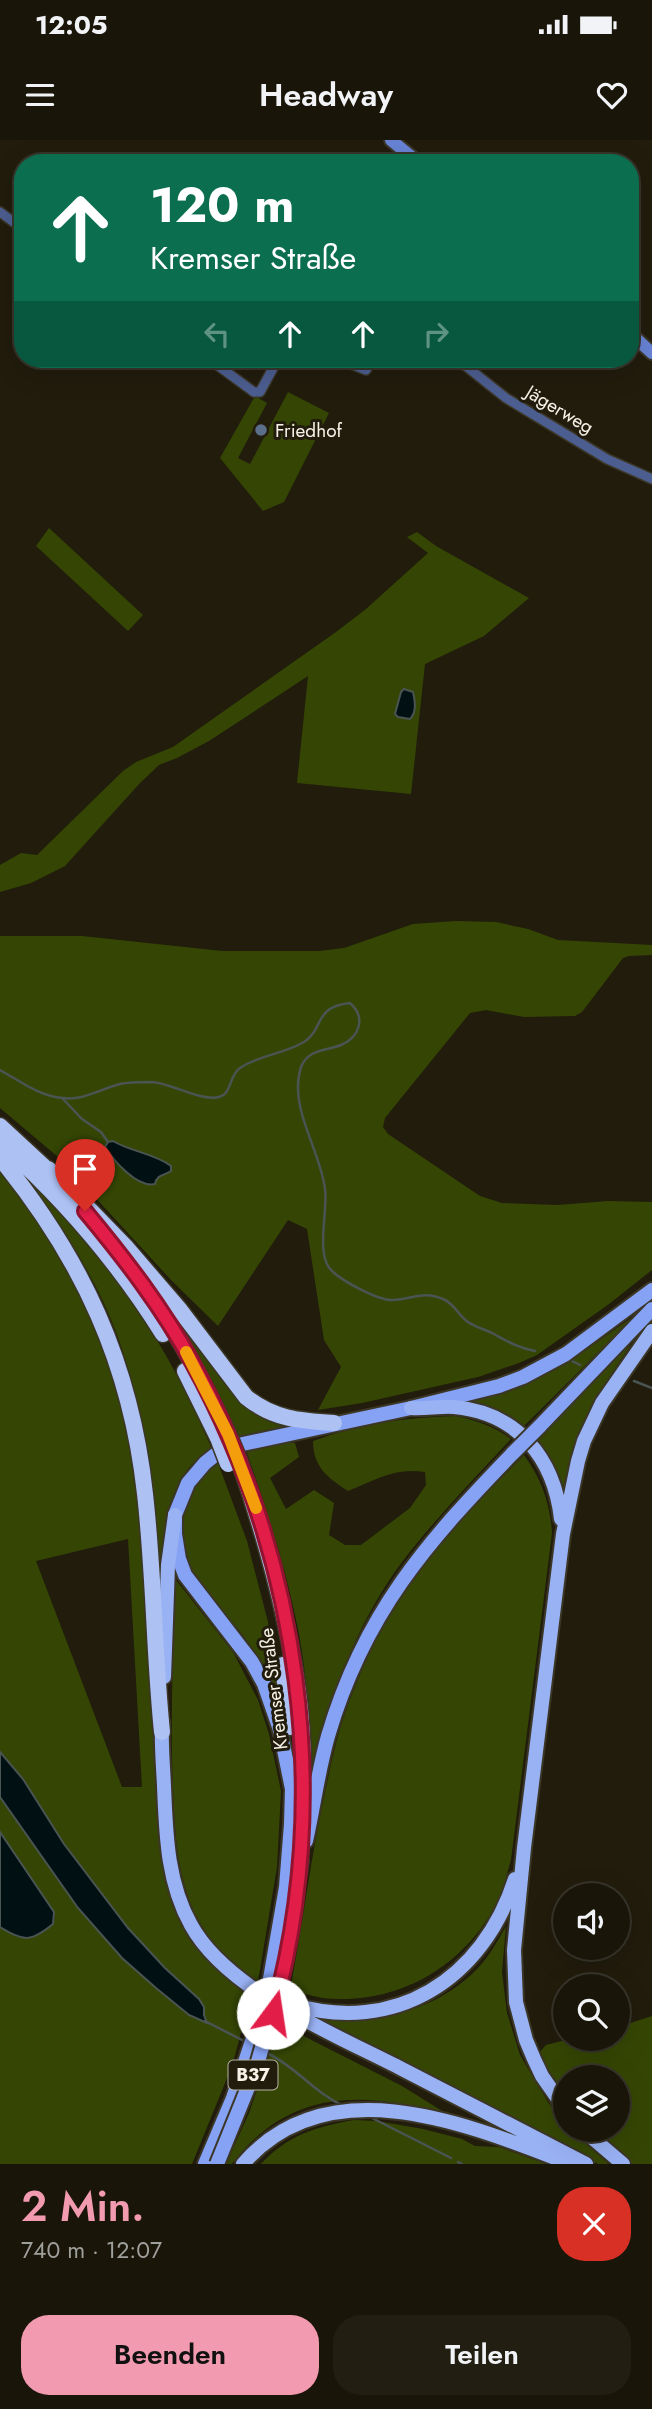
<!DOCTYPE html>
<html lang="de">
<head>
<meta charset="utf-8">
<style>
  :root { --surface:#191509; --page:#221e12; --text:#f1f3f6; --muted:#9f9f9c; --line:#37342a; --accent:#f29aaf }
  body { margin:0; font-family:Jost,sans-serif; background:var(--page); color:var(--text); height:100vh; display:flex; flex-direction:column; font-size:26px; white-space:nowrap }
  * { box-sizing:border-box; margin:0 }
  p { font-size:23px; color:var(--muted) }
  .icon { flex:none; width:38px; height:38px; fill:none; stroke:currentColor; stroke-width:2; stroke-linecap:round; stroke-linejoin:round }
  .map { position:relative; height:2024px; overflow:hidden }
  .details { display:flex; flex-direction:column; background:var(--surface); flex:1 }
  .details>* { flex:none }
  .hud { position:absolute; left:14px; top:14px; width:625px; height:214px; border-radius:28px; box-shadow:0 7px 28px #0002,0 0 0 2px var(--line); background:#0b6e4f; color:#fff; overflow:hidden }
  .fabs { position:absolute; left:553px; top:1743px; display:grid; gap:14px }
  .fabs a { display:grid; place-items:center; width:77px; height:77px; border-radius:50%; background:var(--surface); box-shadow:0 7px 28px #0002,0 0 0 2px var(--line); font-size:35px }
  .pin { position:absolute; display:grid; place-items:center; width:60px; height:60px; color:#fff; margin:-72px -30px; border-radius:50% 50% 50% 0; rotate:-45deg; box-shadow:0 0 7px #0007 }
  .pin .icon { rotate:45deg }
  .me { position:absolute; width:77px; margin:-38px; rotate:14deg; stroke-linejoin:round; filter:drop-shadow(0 0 5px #0008) }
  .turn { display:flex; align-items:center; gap:24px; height:147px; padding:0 21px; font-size:32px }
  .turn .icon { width:91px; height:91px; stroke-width:2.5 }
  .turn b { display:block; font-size:49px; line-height:60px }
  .lanes { display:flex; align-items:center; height:66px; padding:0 21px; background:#0003; justify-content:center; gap:35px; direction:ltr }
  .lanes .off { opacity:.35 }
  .round { display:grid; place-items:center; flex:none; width:74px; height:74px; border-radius:28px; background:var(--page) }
  .overview { display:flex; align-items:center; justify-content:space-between; height:119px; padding:0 21px }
  h1 { font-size:42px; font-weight:600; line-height:52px; color:var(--accent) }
  .primary-button { display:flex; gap:14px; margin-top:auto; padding:14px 21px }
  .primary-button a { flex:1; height:80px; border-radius:28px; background:var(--accent); color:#111; font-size:28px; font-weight:600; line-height:80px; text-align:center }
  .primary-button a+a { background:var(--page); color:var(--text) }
  .status { display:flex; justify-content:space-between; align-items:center; height:49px; padding:0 35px; background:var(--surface); direction:ltr }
  .status svg { height:19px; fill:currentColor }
  header { display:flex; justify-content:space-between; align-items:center; height:91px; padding:0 21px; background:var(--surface); font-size:32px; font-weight:600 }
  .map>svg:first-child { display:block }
  .green { fill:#354604; fill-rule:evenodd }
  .water { fill:#011113; stroke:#4a5453; stroke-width:2 }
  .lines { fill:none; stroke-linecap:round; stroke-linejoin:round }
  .stream { stroke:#4a5453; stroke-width:2.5 }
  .minor-casing { stroke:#3b3626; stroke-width:12 }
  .secondary-casing { stroke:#3b3626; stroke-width:16 }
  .primary-casing { stroke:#3b3626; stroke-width:18 }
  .trunk-casing { stroke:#3b3626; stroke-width:18 }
  .motorway-casing { stroke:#3b3626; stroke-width:19 }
  .minor { stroke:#4c5e90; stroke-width:9 }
  .secondary { stroke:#6883d4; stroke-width:12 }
  .primary { stroke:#85a2f5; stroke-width:14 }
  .trunk { stroke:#99b2f4; stroke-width:14 }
  .motorway { stroke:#adc1f3; stroke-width:16 }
  .primary-bridge-casing { stroke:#3b3626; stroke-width:18; stroke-linecap:butt }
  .motorway-bridge-casing { stroke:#3b3626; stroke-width:19; stroke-linecap:butt }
  .primary-bridge { stroke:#85a2f5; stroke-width:14 }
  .motorway-bridge { stroke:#adc1f3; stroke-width:16 }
  .route-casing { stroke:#92132f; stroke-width:18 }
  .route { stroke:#e11d48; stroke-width:12 }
  .slow { stroke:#f59e0b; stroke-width:12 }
  .service-dot { fill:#5c6f8a; stroke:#211c0c; stroke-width:2.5 }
  .labels { text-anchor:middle; stroke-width:6; stroke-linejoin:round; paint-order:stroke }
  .shield { fill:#211c0c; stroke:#b6b2a6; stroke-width:2 }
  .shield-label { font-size:18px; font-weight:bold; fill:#f6f2e8 }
  .street-label { font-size:19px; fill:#f6f2e8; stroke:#211c0c }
  .poi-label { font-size:19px; fill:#f6f2e8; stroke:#211c0c; text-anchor:start }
</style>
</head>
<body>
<div class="status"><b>12:05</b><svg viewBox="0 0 49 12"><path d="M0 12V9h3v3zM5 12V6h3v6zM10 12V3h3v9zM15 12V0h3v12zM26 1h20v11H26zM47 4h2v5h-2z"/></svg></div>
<header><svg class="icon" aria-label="menu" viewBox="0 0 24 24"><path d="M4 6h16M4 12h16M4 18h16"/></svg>Headway<svg class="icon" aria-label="heart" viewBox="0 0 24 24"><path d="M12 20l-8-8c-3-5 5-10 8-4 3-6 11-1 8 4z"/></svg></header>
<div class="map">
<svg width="652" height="2024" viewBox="0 0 652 2024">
  <rect width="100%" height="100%" fill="#211c0c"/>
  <path class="green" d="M 288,252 L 329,273 L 284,362 L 263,371 L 220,318 L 255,256 L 267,263 L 238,318 L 250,324 Z
    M 49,388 L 143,475 L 128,491 L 36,406 Z
    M 417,392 L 436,406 L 529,458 L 484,496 L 425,524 L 411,654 L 297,643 L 308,536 L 209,601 L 177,618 L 159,625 L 140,643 L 65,726 L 31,743 L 0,752 L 0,725 L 21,713 L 37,715 L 123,631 L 136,622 L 173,607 L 336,492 L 366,469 L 428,413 L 407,397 Z
    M 455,781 L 496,782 L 528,789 L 558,800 L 652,805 L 652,815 L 629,816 L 623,818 L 582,872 L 575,876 L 524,877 L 486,870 L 470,873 L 385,978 L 383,987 L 388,994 L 480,1056 L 502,1063 L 558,1065 L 608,1061 L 652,1062 L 652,1130 L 609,1164 L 537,1215 L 519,1223 L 478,1237 L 362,1263 L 318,1270 L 341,1227 L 324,1200 L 307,1089 L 288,1080 L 218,1186 L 171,1140 L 58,1017 L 0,968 L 0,796 L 82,796 L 222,811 L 319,811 L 344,808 L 413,784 ZM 113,1001 L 168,1033 L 161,1034 L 156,1039 Z
    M 0,1032 C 34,1075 67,1119 89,1170 C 122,1244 134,1316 140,1396 C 149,1495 153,1594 159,1693 C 167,1764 189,1815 251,1856 L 232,1926 L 192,2024 L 0,2024 L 0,1787 L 17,1797 L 38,1795 L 55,1779 L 53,1772 L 0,1692 L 0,1657 L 78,1768 L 122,1818 L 156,1848 L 189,1874 L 203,1881 L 204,1875 L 199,1859 L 166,1828 L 128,1788 L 64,1704 L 23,1638 L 0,1612 ZM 128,1399 L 142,1647 L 122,1647 L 36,1421 Z
    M 25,1036 C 107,1112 168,1205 211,1307 C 204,1314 194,1321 188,1329 C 163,1362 163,1406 159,1445 C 152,1334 143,1229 87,1130 C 69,1097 47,1066 25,1036 Z
    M 158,1154 L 230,1250 C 248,1268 266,1281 291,1287 L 240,1298 L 215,1246 Z
    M 638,1173 L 524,1286 L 491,1267 L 468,1261 C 535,1251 584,1211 638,1173 Z
    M 631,1205 C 599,1251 574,1291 564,1347 L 550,1317 L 537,1300 L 615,1217 Z
    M 456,1276 C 477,1281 494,1286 511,1299 C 474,1339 435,1379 402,1422 C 356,1484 330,1557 311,1631 C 309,1579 307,1526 295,1475 C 283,1419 265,1365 246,1310 L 279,1302 L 295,1303 L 299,1317 L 270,1338 L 286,1369 L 314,1350 L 334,1363 L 329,1395 L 345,1405 L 361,1405 L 410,1368 L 426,1345 L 425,1332 C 395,1327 375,1340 348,1351 C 328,1338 313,1327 313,1301 C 359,1284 408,1277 456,1276 Z
    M 524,1315 C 542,1340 550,1363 552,1393 L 511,1720 C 507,1733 504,1748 498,1761 C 467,1822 406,1861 337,1859 C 321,1859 305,1854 290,1850 C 302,1787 310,1724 323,1662 C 329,1634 334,1606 343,1579 C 360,1529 383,1481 413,1437 C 444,1392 486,1354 524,1315 Z
    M 218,1323 L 247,1401 L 268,1482 L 277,1552 C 267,1533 257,1514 244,1497 C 232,1481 217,1467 205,1452 C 181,1420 172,1369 201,1337 C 206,1332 213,1327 218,1323 Z
    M 176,1440 L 233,1512 L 258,1560 L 269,1594 L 281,1651 L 277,1727 L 258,1842 C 234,1824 213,1807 199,1781 C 177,1741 175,1694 173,1650 C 170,1580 173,1510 176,1440 Z
    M 506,1786 L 502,1832 L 507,1873 L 520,1915 L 548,1962 L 565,1984 L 565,1990 L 570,1990 L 609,2024 L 598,2024 L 318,1878 C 375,1885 438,1871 479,1827 C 490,1815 498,1800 506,1786 Z
    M 652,1876 L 652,2024 L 628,2024 L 588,1990 L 618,1990 L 618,1937 L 565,1937 L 565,1965 L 536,1916 L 546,1905 L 569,1899 L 618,1899 L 618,1887 Z
    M 280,1884 L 402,1946 L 447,1974 C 362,1951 290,1948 232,2024 L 226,2024 L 249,1973 Z
    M 354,1980 L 377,1981 L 423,1989 L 462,1999 L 475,2006 L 499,2007 L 546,2024 L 261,2024 C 288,1995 315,1987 354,1980 Z"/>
  <path class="water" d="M 404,549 L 413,552 C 415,561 417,572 410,579 L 398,577 L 395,574 L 401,552 Z
    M 113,1001 C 131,1012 154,1013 171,1026 L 171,1031 C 164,1036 157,1034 155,1044 C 137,1048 114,1021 105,1007 L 108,1002 Z
    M 0,1612 L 23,1639 L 64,1704 L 128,1788 L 165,1828 L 199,1859 L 204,1867 L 204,1875 L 207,1883 L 189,1875 L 156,1848 L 122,1818 L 78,1768 L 0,1657 Z
    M 0,1692 L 54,1772 L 53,1784 C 31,1802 24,1802 0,1787 Z"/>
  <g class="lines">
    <path class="stream" d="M 0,930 C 20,941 39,956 63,958 C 82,961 101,949 120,944 C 129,942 142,942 152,942 C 171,943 202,962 219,957 C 232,954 229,935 240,928 C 259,915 284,914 304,902 C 325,888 313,867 350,863 C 366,877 360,897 341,905 C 326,911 308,909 301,927 C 288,967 320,1009 325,1049 C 328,1072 315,1116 332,1131 C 342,1141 379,1161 393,1160 C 413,1159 424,1150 445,1160 C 455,1165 459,1176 468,1182 C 475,1187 484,1189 492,1193 C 507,1201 518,1208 535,1211
      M 63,959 L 82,979 L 101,992 L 108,1002
      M 572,1221 L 580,1225
      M 634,1241 L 652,1248
      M 205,1881 L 246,1902
      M 267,1913 C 298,1928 314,1953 344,1966
      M 370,1977 L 451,2018
      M 458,2022 L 462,2024"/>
    <g class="minor-casing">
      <path id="minor" d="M 0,72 L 23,89
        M 209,219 L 254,252 L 260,252 L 278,219
        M 338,219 L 366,230 L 372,219
        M 457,219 L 506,258 L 607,319 L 652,339"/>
    </g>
    <g class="secondary-casing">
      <path id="secondary" d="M 391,0 L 419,23
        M 630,193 L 652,213"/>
    </g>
    <g class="primary-casing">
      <path id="primary" d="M 539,1287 L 652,1169
        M 306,1701 C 314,1666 318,1631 328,1596 C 364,1473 427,1402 513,1313
        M 270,1839 L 286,1747 L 291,1684 L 292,1649 L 280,1590 L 264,1544 L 252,1522 L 185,1435 L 179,1419 L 175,1394 L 175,1375 L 188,1343 L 205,1323 L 215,1315 L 238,1305 L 411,1268 L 499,1246 L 523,1237 L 566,1214 L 652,1150
        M 280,1844 L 301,1721
        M 205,2024 L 233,1958 L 261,1874"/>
    </g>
    <g class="trunk-casing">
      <path id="trunk" d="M 411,1268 C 425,1269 440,1266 454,1267 C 518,1273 554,1318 561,1379
        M 164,1537 L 168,1425 L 175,1375
        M 162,1582 C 161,1603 163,1625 164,1646 C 166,1694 167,1742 191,1785 C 227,1851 336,1895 402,1929 C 463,1961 525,1992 586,2024
        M 291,1864 C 395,1896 483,1839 515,1739
        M 565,1969 L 542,1936 L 534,1919 L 526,1900 L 516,1862 L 514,1810 L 524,1708 L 563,1394 L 578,1321 L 584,1301 L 602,1263 L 652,1191
        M 583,1990 L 623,2024
        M 243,2024 C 328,1926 467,1984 568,2023"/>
    </g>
    <g class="motorway-casing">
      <path id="motorway" d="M 0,986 L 53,1035
        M 0,1002 C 63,1058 118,1122 163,1194
        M 0,1018 C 82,1118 131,1224 145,1354 C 154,1433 154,1513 162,1592
        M 48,1029 L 60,1039 L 125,1106 L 180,1170 L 246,1257 C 273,1279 300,1281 334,1283
        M 124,1119 C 167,1172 199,1233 228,1294
        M 185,1231 L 218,1298
        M 239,1320 C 265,1396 287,1472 298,1552 C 306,1611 303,1673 299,1732
        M 283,1525 L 290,1587"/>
    </g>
    <use href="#minor" class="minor"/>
    <use href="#secondary" class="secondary"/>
    <use href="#primary" class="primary"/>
    <use href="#trunk" class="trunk"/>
    <use href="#motorway" class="motorway"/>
    <g class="primary-bridge-casing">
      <path id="primary-bridge" d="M 513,1313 L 539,1287
        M 261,1874 L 270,1839
        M 217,2024 L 257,1925 L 280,1844"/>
    </g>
    <g class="motorway-bridge-casing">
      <path id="motorway-bridge" d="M 228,1294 L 239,1320
        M 218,1298 L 228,1324"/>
    </g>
    <use href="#primary-bridge" class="primary-bridge"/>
    <use href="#motorway-bridge" class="motorway-bridge"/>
  </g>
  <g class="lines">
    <g class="route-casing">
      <path id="route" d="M 85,1071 C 125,1119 162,1167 192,1222 C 300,1418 333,1656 273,1873"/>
    </g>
    <use href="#route" class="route"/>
    <path class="slow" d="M 186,1212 L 228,1294 L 256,1368"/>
  </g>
  <circle class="service-dot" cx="261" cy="290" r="7"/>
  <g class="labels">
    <rect class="shield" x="228.5" y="1920.5" width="49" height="29" rx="5"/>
    <g class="shield-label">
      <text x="253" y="1941">B37</text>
    </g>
    <g class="street-label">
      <text transform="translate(560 269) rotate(31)" y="7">Jägerweg</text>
      <text transform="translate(273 1549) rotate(-97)" y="7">Kremser Straße</text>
    </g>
    <g class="poi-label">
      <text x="275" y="297">Friedhof</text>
    </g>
  </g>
</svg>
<div class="fabs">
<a><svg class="icon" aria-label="sound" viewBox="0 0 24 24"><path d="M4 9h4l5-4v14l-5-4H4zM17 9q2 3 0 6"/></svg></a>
<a><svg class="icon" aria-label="search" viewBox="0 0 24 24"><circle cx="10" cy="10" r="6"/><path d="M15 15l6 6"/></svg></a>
<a><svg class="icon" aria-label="layers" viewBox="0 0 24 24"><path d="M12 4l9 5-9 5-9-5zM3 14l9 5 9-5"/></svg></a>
</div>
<div class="pin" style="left:85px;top:1071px;background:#d93025"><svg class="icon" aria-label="arrive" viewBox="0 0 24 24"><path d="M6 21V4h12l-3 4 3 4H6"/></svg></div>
<svg class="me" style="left:273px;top:1873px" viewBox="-20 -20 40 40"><circle r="19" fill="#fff"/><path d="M0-13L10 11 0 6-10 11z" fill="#e11d48"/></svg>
<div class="hud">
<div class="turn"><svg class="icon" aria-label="ahead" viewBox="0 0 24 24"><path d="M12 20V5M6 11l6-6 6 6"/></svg><div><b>120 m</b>Kremser Straße</div></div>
<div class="lanes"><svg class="icon off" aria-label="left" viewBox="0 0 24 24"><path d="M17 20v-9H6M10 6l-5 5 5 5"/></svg><svg class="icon" aria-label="ahead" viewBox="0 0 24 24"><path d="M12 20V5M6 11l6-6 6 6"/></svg><svg class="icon" aria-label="ahead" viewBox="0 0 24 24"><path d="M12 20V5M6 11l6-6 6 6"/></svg><svg class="icon off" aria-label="right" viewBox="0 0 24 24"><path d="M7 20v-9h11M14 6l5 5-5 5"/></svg></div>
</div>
</div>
<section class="details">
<div class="overview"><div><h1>2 Min.</h1><p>740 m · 12:07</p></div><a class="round" style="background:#d93025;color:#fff"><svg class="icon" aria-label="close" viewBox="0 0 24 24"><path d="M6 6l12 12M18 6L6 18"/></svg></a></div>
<div class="primary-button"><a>Beenden</a><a>Teilen</a></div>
</section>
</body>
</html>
